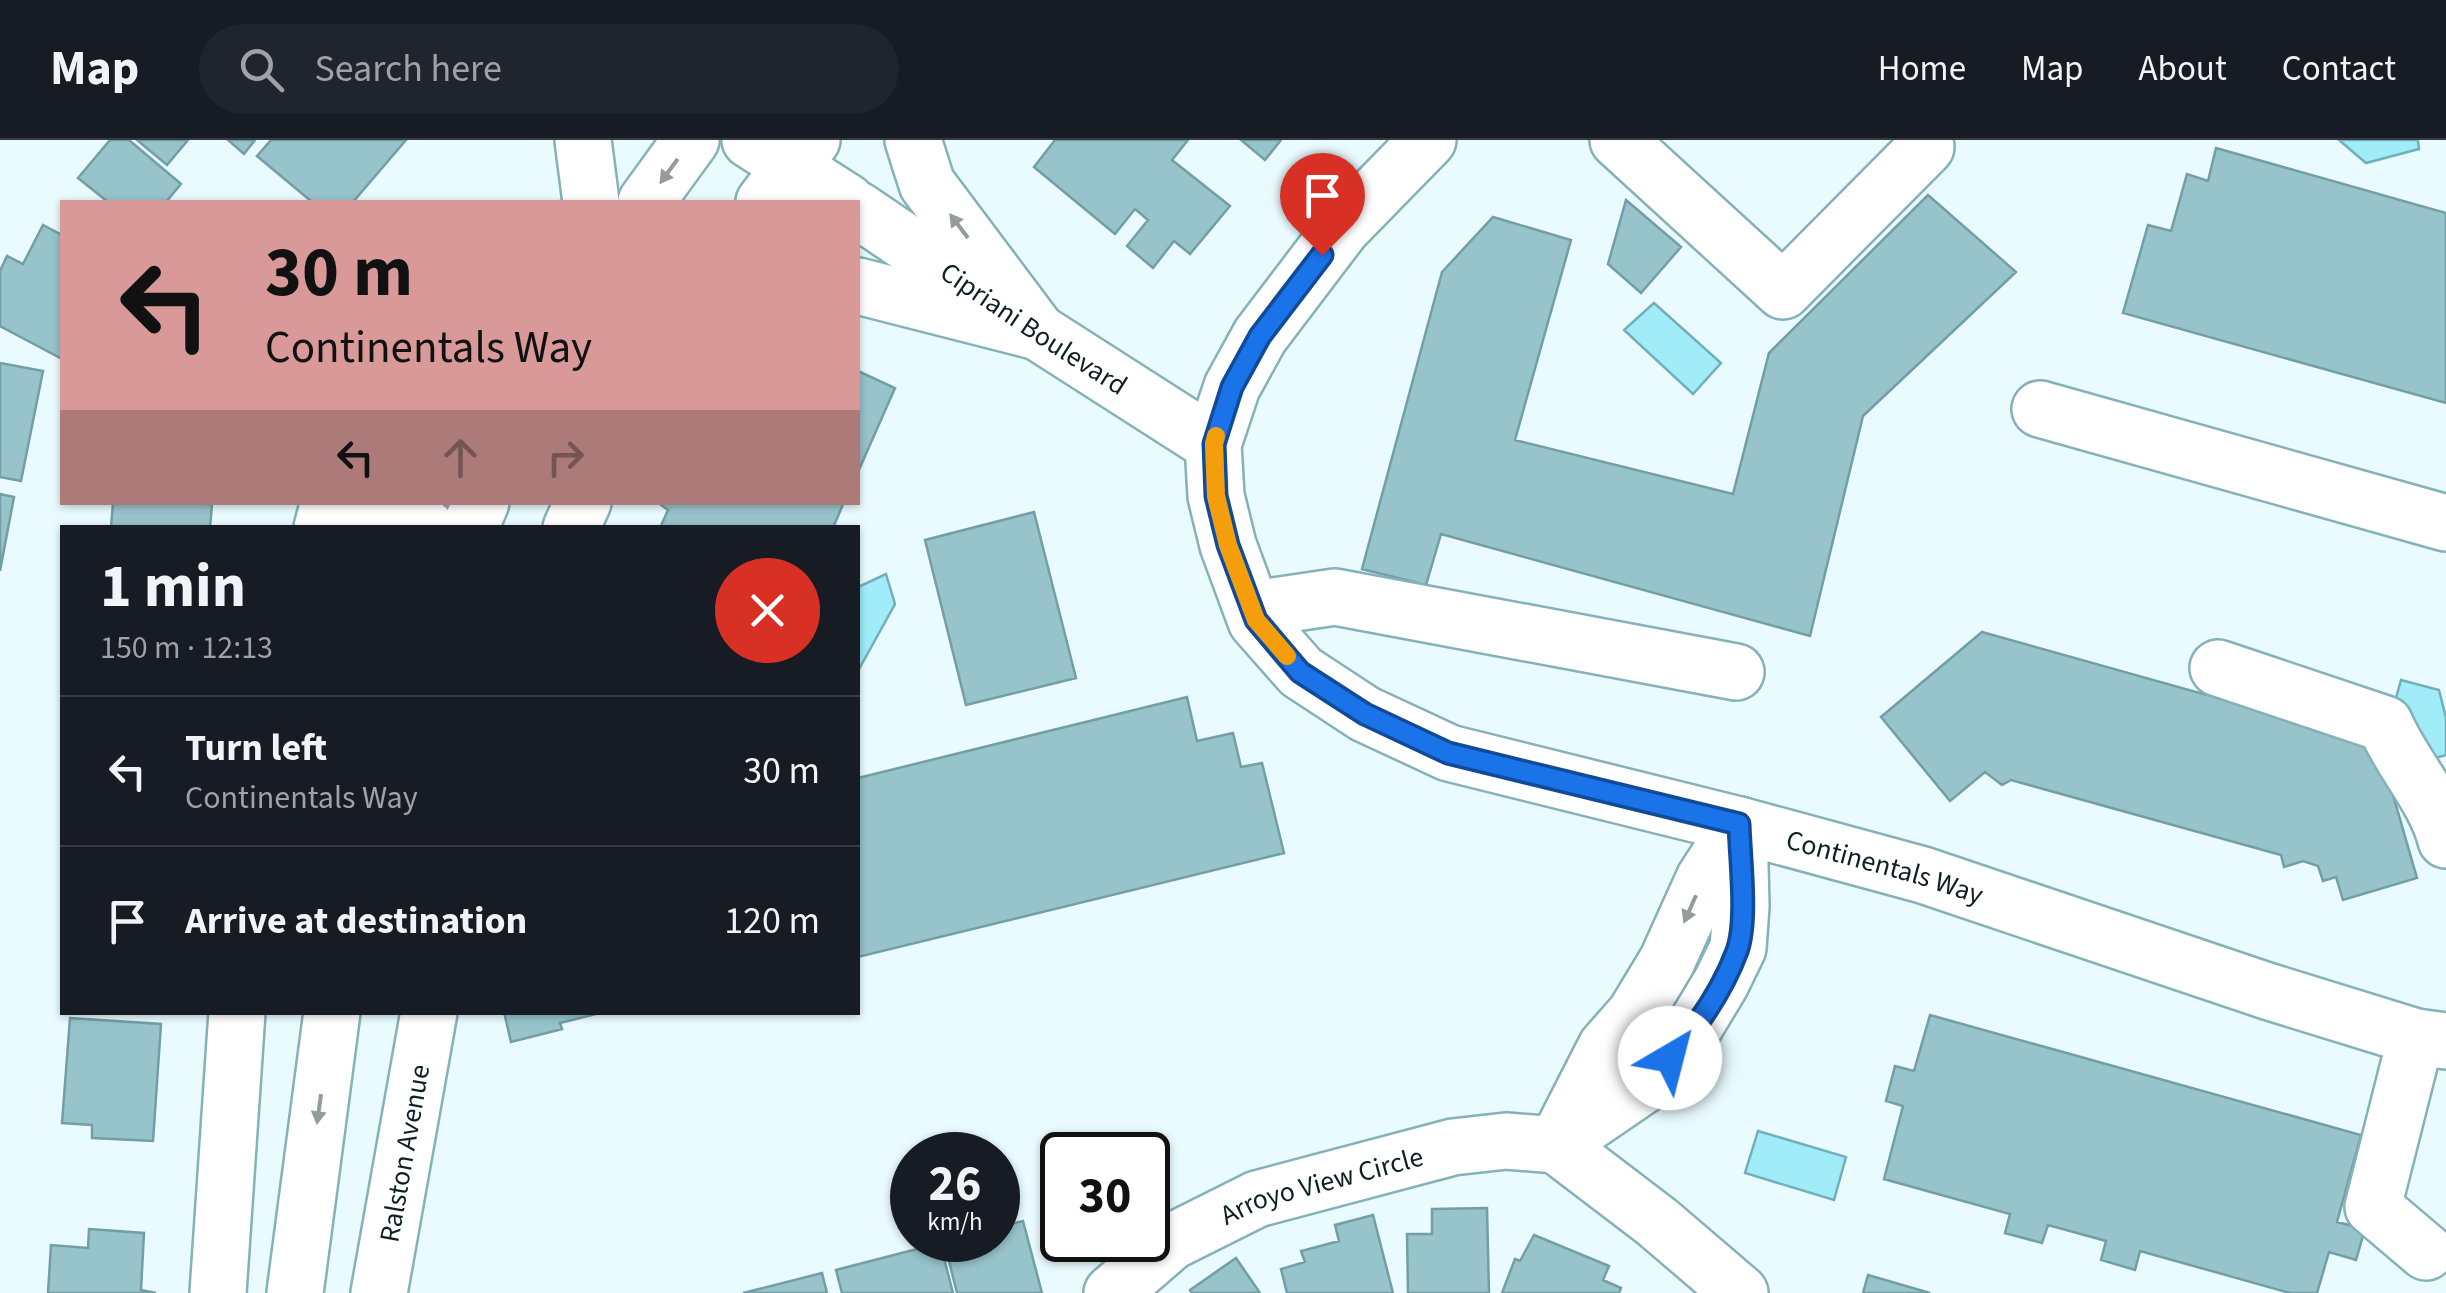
<!DOCTYPE html>
<html lang="en">
<head>
<meta charset="utf-8">
<style>
  :root { --surface:#171b24; --page:#20242c; --text:#f1f3f6; --muted:#9ea1a6; --line:#363941 }
  body { margin:0; font-family:"Source Sans 3",sans-serif; background:var(--page); color:var(--text); height:100vh; display:flex; flex-direction:column; font-size:38px; white-space:nowrap }
  * { box-sizing:border-box; margin:0 }
  p { font-size:32px; color:var(--muted) }
  .icon { flex:none; width:55px; height:55px; fill:none; stroke:currentColor; stroke-width:2; stroke-linecap:round; stroke-linejoin:round }
  .map { position:relative; flex:1; overflow:hidden }
  .side { position:absolute; left:60px; top:385px; width:800px; height:490px; display:flex; flex-direction:column; background:var(--surface); border-radius:0px; box-shadow:0 2px 8px #0004 }
  .side>* { flex:none }
  .hud { position:absolute; left:60px; top:60px; width:800px; height:305px; border-radius:0px; box-shadow:0 2px 8px #0004; background:#d89998; color:#111; overflow:hidden }
  .speed { position:absolute; left:890px; top:992px; display:flex; gap:20px; font-size:50px; font-weight:700; text-align:center }
  .speed>* { display:grid; place-content:center; width:130px; height:130px; border-radius:50%; background:var(--surface); box-shadow:0 2px 8px #0004; line-height:1 }
  .speed small { font-size:25px; font-weight:400 }
  .speed .limit { border:5px solid #111; border-radius:15px; background:#fff; color:#111 }
  .pin { position:absolute; display:grid; place-items:center; width:85px; height:85px; color:#fff; margin:-102px -42px; border-radius:50% 50% 50% 0; rotate:-45deg; box-shadow:0 0 10px #0007 }
  .pin .icon { rotate:45deg }
  .me { position:absolute; width:110px; margin:-55px; rotate:37deg; stroke-linejoin:round; filter:drop-shadow(0 0 8px #0008) }
  .turn { display:flex; align-items:center; gap:35px; height:210px; padding:0 40px; font-size:45px }
  .turn .icon { width:130px; height:130px; stroke-width:2.5 }
  .turn b { display:block; font-size:70px; line-height:85px }
  .lanes { display:flex; align-items:center; height:95px; padding:0 40px; background:#0003; justify-content:center; gap:50px; direction:ltr }
  .lanes .off { opacity:.35 }
  .round { display:grid; place-items:center; flex:none; width:105px; height:105px; border-radius:52px; background:var(--page) }
  .head { display:flex; align-items:center; justify-content:space-between; height:170px; padding:0 40px }
  h1 { font-size:60px; font-weight:700; line-height:75px }
  ul { padding:0; list-style:none }
  li { display:flex; align-items:center; gap:30px; height:150px; padding:0 40px; border-top:2px solid var(--line) }
  li div { flex:1 }
  li b { display:block; font-size:38px }
  li em { font-style:normal }
  header { display:flex; align-items:center; gap:60px; box-sizing:border-box; height:140px; padding:0 50px; background:var(--surface); border-bottom:2px solid var(--line) }
  header strong { font-size:48px }
  nav { display:flex; gap:55px; margin-inline-start:auto; font-size:35px }
  .search { width:700px; height:90px; background:var(--page); display:flex; align-items:center; gap:25px; box-sizing:border-box; padding:0 35px; border-radius:55px; color:var(--muted); font-size:38px }
  .map>svg:first-child { display:block }
  .water { fill:#a0ecf9; stroke:#74afb9; stroke-width:2.5 }
  .building { fill:#97c3cb; stroke:#739ea6; stroke-width:2.5 }
  .lines { fill:none; stroke-linecap:round; stroke-linejoin:round }
  .minor-casing { stroke:#85b1b9; stroke-width:60 }
  .major-casing { stroke:#85b1b9; stroke-width:60 }
  .minor { stroke:#fff; stroke-width:55 }
  .major { stroke:#fff; stroke-width:55 }
  .oneway { fill:#939b9c }
  .route-casing { stroke:#114b97; stroke-width:25 }
  .route { stroke:#1a73e8; stroke-width:18 }
  .slow { stroke:#f59e0b; stroke-width:18 }
  .labels { text-anchor:middle; stroke-width:10; stroke-linejoin:round; paint-order:stroke }
  .street-label { font-size:28px; fill:#0e2023; stroke:#e9fbfe }
</style>
</head>
<body>
<header>
<strong>Map</strong>
<div class="search"><svg class="icon" aria-label="search" viewBox="0 0 24 24"><circle cx="10" cy="10" r="6"/><path d="M15 15l6 6"/></svg>Search here</div>
<nav><a>Home</a><a>Map</a><a>About</a><a>Contact</a></nav>
</header>
<div class="map">
<svg width="2446" height="1153" viewBox="0 0 2446 1153">
  <rect width="100%" height="100%" fill="#e9fbfe"/>
  <path class="water" d="M 2339,0 L 2418,0 L 2419,9 L 2366,23 Z
    M 1654,163 L 1721,223 L 1693,254 L 1624,190 Z
    M 886,434 L 895,464 L 858,531 L 858,447 Z
    M 2401,540 L 2439,550 L 2446,578 L 2446,615 L 2415,624 L 2389,583 Z
    M 1758,991 L 1846,1017 L 1834,1060 L 1745,1033 Z"/>
  <path class="building" d="M 110,0 L 129,0 L 181,44 L 166,62 L 108,62 L 78,38 Z
    M 137,0 L 188,0 L 167,25 Z
    M 228,0 L 255,0 L 244,14 Z
    M 271,0 L 406,0 L 353,62 L 312,62 L 257,16 Z
    M 1055,0 L 1188,0 L 1172,20 L 1230,66 L 1190,114 L 1174,101 L 1153,128 L 1127,106 L 1148,80 L 1135,69 L 1115,94 L 1034,27 Z
    M 1241,0 L 1281,0 L 1265,20 Z
    M 2216,8 L 2446,73 L 2446,263 L 2123,173 L 2148,85 L 2171,91 L 2187,34 L 2208,41 Z
    M 1928,55 L 2016,132 L 1863,276 L 1810,496 L 1441,394 L 1426,445 L 1362,429 L 1442,132 L 1493,77 L 1571,100 L 1515,300 L 1733,354 L 1769,213 Z
    M 1626,60 L 1681,107 L 1641,153 L 1608,124 Z
    M 43,85 L 62,95 L 62,219 L 0,186 L 0,131 L 7,116 L 23,124 Z
    M 0,223 L 43,231 L 21,341 L 0,337 Z
    M 858,231 L 895,248 L 858,332 Z
    M 0,354 L 14,357 L 0,431 Z
    M 113,362 L 212,364 L 210,388 L 111,388 Z
    M 657,362 L 844,362 L 833,388 L 660,388 L 668,370 Z
    M 1034,372 L 1076,538 L 966,565 L 925,400 Z
    M 1982,492 L 2378,603 L 2417,738 L 2343,760 L 2336,737 L 2323,741 L 2318,726 L 2303,721 L 2284,727 L 2281,715 L 2011,640 L 2002,645 L 1985,632 L 1950,661 L 1881,577 Z
    M 1187,557 L 1197,601 L 1233,593 L 1241,627 L 1262,623 L 1284,713 L 858,817 L 858,638 Z
    M 504,872 L 604,872 L 560,883 L 562,889 L 511,902 Z
    M 1930,875 L 2361,995 L 2337,1082 L 2365,1089 L 2356,1120 L 2329,1112 L 2317,1153 L 2290,1153 L 2140,1111 L 2135,1130 L 2101,1120 L 2106,1101 L 2048,1085 L 2042,1103 L 2005,1093 L 2010,1074 L 1884,1039 L 1903,966 L 1886,961 L 1895,926 L 1914,931 Z
    M 70,878 L 161,884 L 153,1001 L 92,998 L 92,985 L 62,983 Z
    M 1487,1068 L 1489,1153 L 1408,1153 L 1407,1094 L 1432,1094 L 1432,1069 Z
    M 1373,1075 L 1393,1153 L 1287,1153 L 1281,1129 L 1305,1122 L 1301,1111 L 1339,1101 L 1335,1085 Z
    M 1023,1081 L 1042,1153 L 957,1153 L 944,1101 L 998,1100 L 998,1087 Z
    M 89,1089 L 144,1093 L 141,1150 L 156,1153 L 48,1153 L 51,1105 L 88,1108 Z
    M 1534,1095 L 1609,1126 L 1603,1140 L 1621,1148 L 1619,1153 L 1502,1153 L 1515,1119 L 1520,1121 Z
    M 940,1103 L 953,1153 L 842,1153 L 836,1130 Z
    M 1236,1118 L 1260,1153 L 1192,1153 L 1190,1150 Z
    M 822,1133 L 827,1153 L 743,1153 Z
    M 1868,1135 L 1930,1153 L 1863,1153 Z"/>
  <g class="lines">
    <g class="minor-casing">
      <g id="minor">
        <path d="M 750,0 L 847,62"/>
        <path id="s1" d="M 1428,0 L 1342,88 L 1260,196 L 1232,247 L 1213,304 L 1216,356 L 1228,405 L 1256,481 L 1301,532 L 1365,574 L 1449,613 L 1739,685 L 1923,735 L 2267,851 L 2416,897 L 2446,901"/>
        <path d="M 1618,0 L 1783,151 L 1926,7"/>
        <path id="s2" d="M 858,70 L 1038,192 L 1213,304"/>
        <path d="M 2040,269 L 2446,383"/>
        <path d="M 360,362 L 427,388"/>
        <path d="M 322,388 L 329,362"/>
        <path d="M 1254,469 L 1335,457 L 1736,532"/>
        <path d="M 2218,528 L 2385,584 C 2402,624 2436,659 2446,700"/>
        <path d="M 2416,897 L 2373,1067 L 2426,1112"/>
        <path d="M 1560,997 L 1606,907 L 1635,874 L 1667,821 L 1704,739 L 1739,685"/>
        <path d="M 1556,1005 L 1651,940 L 1689,896 L 1721,843 L 1738,808 L 1741,766 L 1739,685"/>
        <path d="M 218,1153 L 237,872"/>
        <path id="s3" d="M 1112,1153 L 1171,1102 L 1257,1059 L 1453,1007 L 1506,1001 L 1556,1005 L 1657,1082 L 1740,1153"/>
      </g>
    </g>
    <g class="major-casing">
      <g id="major">
        <path d="M 583,0 L 591,62"/>
        <path d="M 913,0 L 927,44 L 1038,192"/>
        <path d="M 646,62 L 691,0"/>
        <path d="M 764,62 L 812,0"/>
        <path d="M 858,146 L 1038,192"/>
        <path d="M 470,388 L 481,362"/>
        <path d="M 571,388 L 583,362"/>
        <path d="M 295,1153 L 332,872"/>
        <path id="s4" d="M 379,1153 L 429,872"/>
      </g>
    </g>
    <use href="#minor" class="minor"/>
    <use href="#major" class="major"/>
  </g>
  <defs><path id="oneway-solid" d="M-6-.8H1V-3.2L6.5 0L1 3.2V.8H-6Z" transform="scale(2.5)"/></defs>
  <g class="oneway">
    <use href="#oneway-solid" transform="translate(669 31) rotate(126)"/>
    <use href="#oneway-solid" transform="translate(959 86) rotate(-127)"/>
    <use href="#oneway-solid" transform="translate(1690 769) rotate(114)"/>
    <use href="#oneway-solid" transform="translate(319 969) rotate(98)"/>
  </g>
  <g class="lines">
    <g class="route-casing">
      <path id="route" d="M 1322,115 L 1260,196 L 1232,247 L 1214,304 L 1216,356 L 1228,405 L 1256,480 L 1300,532 L 1365,574 L 1448,613 L 1739,684 C 1740,718 1748,781 1737,811 C 1723,849 1696,888 1670,918"/>
    </g>
    <use href="#route" class="route"/>
    <path class="slow" d="M 1216,296 L 1214,304 L 1216,356 L 1228,405 L 1256,480 L 1287,516"/>
  </g>
  <g class="labels">
    <g class="street-label">
      <text dy="10" stroke="none"><textPath href="#s2" startOffset="212">Cipriani Boulevard</textPath></text>
      <text dy="10" stroke="none"><textPath href="#s1" startOffset="1248">Continentals Way</textPath></text>
      <text dy="10" stroke="none"><textPath href="#s4" startOffset="142">Ralston Avenue</textPath></text>
      <text dy="10" stroke="none"><textPath href="#s3" startOffset="240">Arroyo View Circle</textPath></text>
    </g>
  </g>
</svg>
<div class="speed"><div>26<small>km/h</small></div><div class="limit">30</div></div>
<div class="pin" style="left:1322px;top:115px;background:#d93025"><svg class="icon" aria-label="arrive" viewBox="0 0 24 24"><path d="M6 21V4h12l-3 4 3 4H6"/></svg></div>
<svg class="me" style="left:1670px;top:918px" viewBox="-20 -20 40 40"><circle r="19" fill="#fff"/><path d="M0-13L10 11 0 6-10 11z" fill="#1a73e8"/></svg>
<div class="hud">
<div class="turn"><svg class="icon" aria-label="left" viewBox="0 0 24 24"><path d="M17 20v-9H6M10 6l-5 5 5 5"/></svg><div><b>30 m</b>Continentals Way</div></div>
<div class="lanes"><svg class="icon" aria-label="left" viewBox="0 0 24 24"><path d="M17 20v-9H6M10 6l-5 5 5 5"/></svg><svg class="icon off" aria-label="ahead" viewBox="0 0 24 24"><path d="M12 20V5M6 11l6-6 6 6"/></svg><svg class="icon off" aria-label="right" viewBox="0 0 24 24"><path d="M7 20v-9h11M14 6l5 5-5 5"/></svg></div>
</div>
<section class="side">
<div class="head"><div><h1>1 min</h1><p>150 m · 12:13</p></div><a class="round" style="background:#d93025;color:#fff"><svg class="icon" aria-label="close" viewBox="0 0 24 24"><path d="M6 6l12 12M18 6L6 18"/></svg></a></div>
<ul>
<li><svg class="icon" aria-label="left" viewBox="0 0 24 24"><path d="M17 20v-9H6M10 6l-5 5 5 5"/></svg><div><b>Turn left</b><p>Continentals Way</p></div><em>30 m</em></li>
<li><svg class="icon" aria-label="arrive" viewBox="0 0 24 24"><path d="M6 21V4h12l-3 4 3 4H6"/></svg><div><b>Arrive at destination</b></div><em>120 m</em></li>
</ul>
</section>
</div>
</body>
</html>
